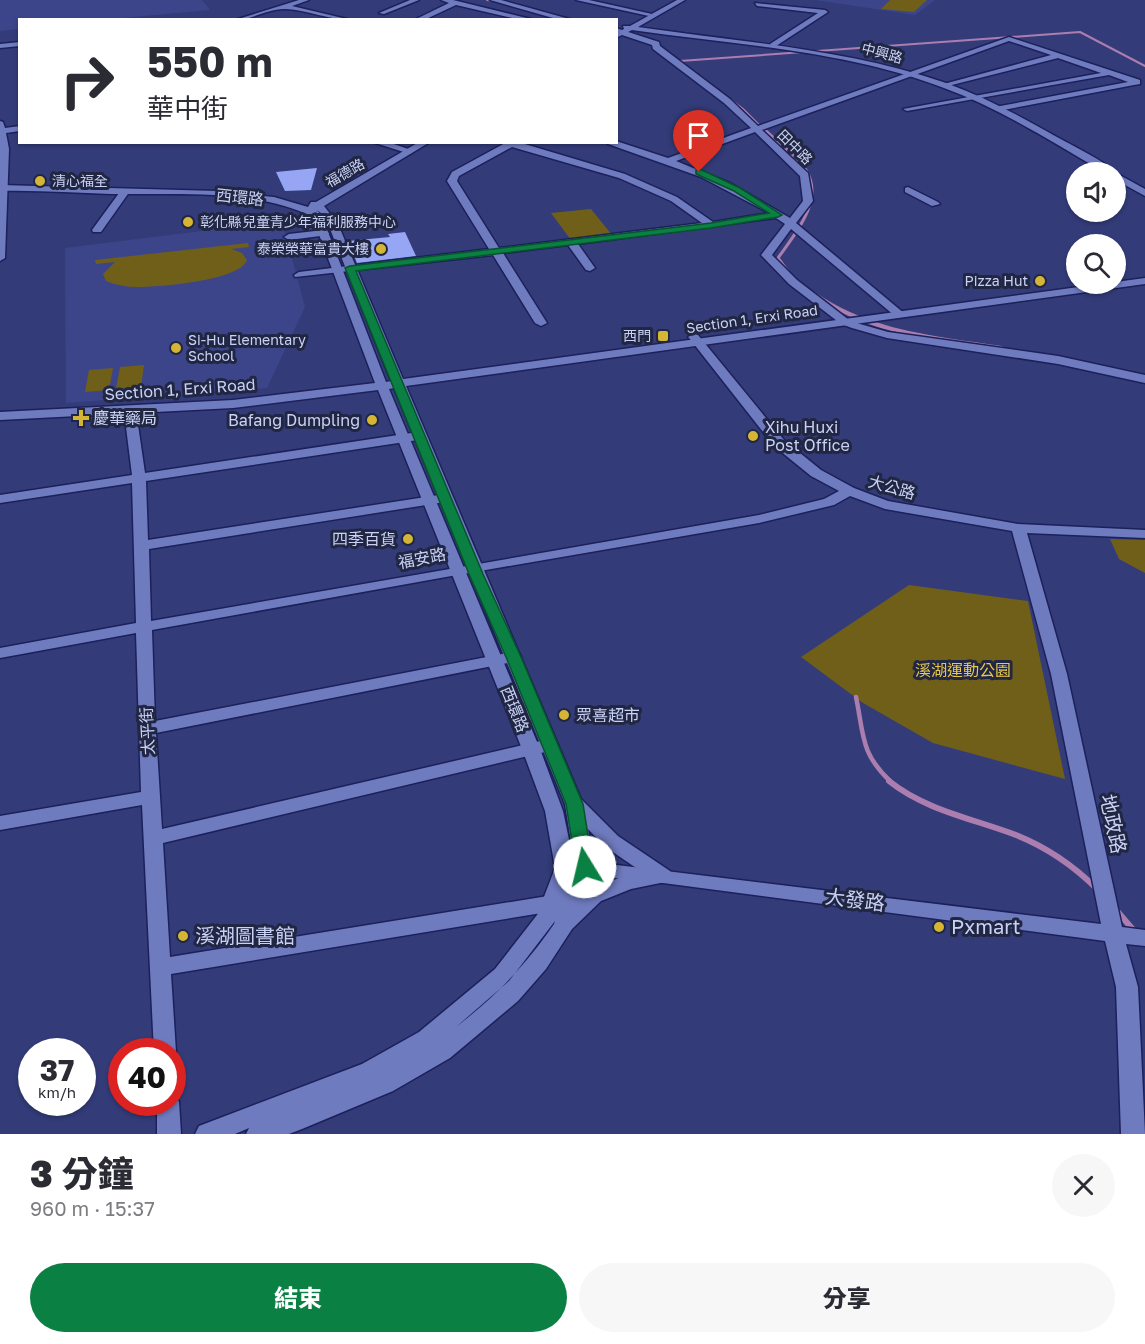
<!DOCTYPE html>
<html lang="zh-TW">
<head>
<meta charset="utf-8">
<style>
  :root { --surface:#fff; --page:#f7f7f7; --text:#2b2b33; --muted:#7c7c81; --accent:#0b8043 }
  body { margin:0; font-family:"Golos Text","Noto Sans TC",sans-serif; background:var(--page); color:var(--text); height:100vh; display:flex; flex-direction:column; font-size:22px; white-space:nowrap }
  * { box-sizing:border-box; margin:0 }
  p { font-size:20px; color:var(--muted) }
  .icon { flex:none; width:33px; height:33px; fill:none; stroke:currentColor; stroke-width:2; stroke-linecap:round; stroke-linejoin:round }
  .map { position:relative; height:1134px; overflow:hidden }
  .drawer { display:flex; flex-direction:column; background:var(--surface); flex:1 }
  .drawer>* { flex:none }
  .top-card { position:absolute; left:18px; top:18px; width:600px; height:126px; border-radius:0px; box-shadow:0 2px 4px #0004; background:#fff; color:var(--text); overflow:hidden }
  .fabs { position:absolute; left:1066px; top:162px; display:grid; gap:12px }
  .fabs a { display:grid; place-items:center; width:60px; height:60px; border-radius:50%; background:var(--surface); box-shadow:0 2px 4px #0004; font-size:30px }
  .speed { position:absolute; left:18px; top:1038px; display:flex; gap:12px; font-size:30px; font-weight:700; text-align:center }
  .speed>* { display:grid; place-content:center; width:78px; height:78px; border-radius:50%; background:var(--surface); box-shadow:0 2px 4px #0004; line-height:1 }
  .speed small { font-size:15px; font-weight:400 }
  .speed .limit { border:9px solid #d22; background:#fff; color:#111 }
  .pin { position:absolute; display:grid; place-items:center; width:51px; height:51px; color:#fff; margin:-62px -26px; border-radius:50% 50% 50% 0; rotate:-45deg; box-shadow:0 0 6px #0007 }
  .pin .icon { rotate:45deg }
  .me { position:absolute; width:66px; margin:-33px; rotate:351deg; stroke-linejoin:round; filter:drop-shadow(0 0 4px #0008) }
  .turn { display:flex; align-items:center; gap:21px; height:126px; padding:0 30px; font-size:27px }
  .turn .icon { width:78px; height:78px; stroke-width:2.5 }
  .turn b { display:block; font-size:42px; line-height:51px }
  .round { display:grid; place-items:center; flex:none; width:63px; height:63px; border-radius:32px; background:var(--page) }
  .overview { display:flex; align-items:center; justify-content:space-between; height:102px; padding:0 30px }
  h1 { font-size:36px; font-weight:800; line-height:45px }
  .cta { display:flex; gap:12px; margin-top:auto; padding:12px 30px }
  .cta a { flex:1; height:69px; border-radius:36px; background:var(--accent); color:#fff; font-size:24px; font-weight:800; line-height:69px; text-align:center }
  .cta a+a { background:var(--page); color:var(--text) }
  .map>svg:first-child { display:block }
  .built { fill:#3c458a }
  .green { fill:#705f19 }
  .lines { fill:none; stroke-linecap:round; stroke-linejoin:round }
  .stream-far4 { stroke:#ab7eaf; stroke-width:2 }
  .stream-far3 { stroke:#ab7eaf; stroke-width:3 }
  .stream-far2 { stroke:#ab7eaf; stroke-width:4 }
  .stream-far1 { stroke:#ab7eaf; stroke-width:4.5 }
  .stream { stroke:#ab7eaf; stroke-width:6 }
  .building { fill:#96a6f4 }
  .street-casing { stroke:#1c205b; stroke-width:3 }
  .secondary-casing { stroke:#1c205b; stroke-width:3 }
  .street { fill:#6f7bbf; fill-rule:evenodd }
  .secondary { fill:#6f7bbf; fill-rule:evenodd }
  .route { fill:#0b8043; stroke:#07532c; stroke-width:1.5 }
  .poi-dot { fill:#d5b535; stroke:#212742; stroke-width:2 }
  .labels { text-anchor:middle; stroke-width:6; stroke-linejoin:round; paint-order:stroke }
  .far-street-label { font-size:14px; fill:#c9d2f6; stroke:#212742 }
  .far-poi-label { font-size:14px; fill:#c9d2f6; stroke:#212742; text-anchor:start }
  .street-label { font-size:16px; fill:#c9d2f6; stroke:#212742 }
  .poi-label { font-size:16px; fill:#c9d2f6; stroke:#212742; text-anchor:start }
  .park-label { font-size:16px; fill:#e8c84c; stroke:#212742 }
  .near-street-label { font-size:20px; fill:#c9d2f6; stroke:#212742 }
  .near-poi-label { font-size:20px; fill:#c9d2f6; stroke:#212742; text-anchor:start }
</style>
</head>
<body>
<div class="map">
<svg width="1145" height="1134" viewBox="0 0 1145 1134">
  <rect width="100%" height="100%" fill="#333c79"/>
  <path class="built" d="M 0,0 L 202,0 L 210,10 L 112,19 L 20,20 L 19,29 L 0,31 Z
    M 815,0 L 935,0 L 915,15 Z
    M 282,221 L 305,307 L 267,388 L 66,403 L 65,248 Z"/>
  <path class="green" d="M 890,0 L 927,0 L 914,12 L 881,9 Z
    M 591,209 L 612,235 L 571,240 L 551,213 Z
    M 248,243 L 249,247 L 231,249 L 242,253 L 247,260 C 240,281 158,287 137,287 C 126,287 116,285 106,281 L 103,274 L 115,262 L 96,264 L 95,260 Z
    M 144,365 L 141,387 L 116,389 L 120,367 Z
    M 113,368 L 109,390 L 85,392 L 89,370 Z
    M 1110,539 L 1145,540 L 1145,573 L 1119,559 Z
    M 909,585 L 1028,601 L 1065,779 L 933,743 L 863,703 L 801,657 Z"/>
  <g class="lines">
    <path class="stream-far4" d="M 487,0 L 500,2
      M 673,56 L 743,109 L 764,130
      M 680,61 L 1080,32 L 1145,66"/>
    <path class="stream-far3" d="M 763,128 C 775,140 797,156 806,170 C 825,200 794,235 778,258 L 792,277
      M 813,293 L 816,295"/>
    <path class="stream-far2" d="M 814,294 C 869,333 936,338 1001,348"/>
    <path class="stream-far1" d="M 856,697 C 864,735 860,753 891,782"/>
    <path class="stream" d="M 889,781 C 925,810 974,819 1016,835 C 1046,847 1074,866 1097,889
      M 1117,911 L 1135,932"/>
  </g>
  <path class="building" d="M 317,168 L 311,190 L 285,191 L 276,172 Z
    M 405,232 L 416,256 L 357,263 L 348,241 L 390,237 L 388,234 Z"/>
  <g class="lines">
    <g class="street-casing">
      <path id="street" d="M 299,0 L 309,0 L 292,6 L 351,20 C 329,20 308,10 286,9 C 269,8 252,20 235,20 Z
        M 410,0 L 419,0 L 384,14 L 379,13 Z
        M 441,0 L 453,0 L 535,20 L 521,20 L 456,5 L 424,20 L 414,20 L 449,3 Z
        M 490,0 L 501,0 L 573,20 L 560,20 Z
        M 576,0 L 589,0 L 652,14 L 649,16 Z
        M 755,3 L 825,10 L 828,12 L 773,48 L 770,44 L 818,13 L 757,6 Z
        M 616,28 L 659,42 L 660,46 L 730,99 L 758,126 L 1009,37 L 1140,80 L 1140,84 L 1134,85 L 998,111 L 994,109 L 995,107 L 1128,82 L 1109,75 L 907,111 L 903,109 L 1101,73 L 1058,58 L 944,87 L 940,85 L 1051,55 L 1009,41 L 762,130 L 808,173 L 813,201 L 796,223 L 905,314 L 899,317 L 895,316 L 791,229 L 772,255 L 797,280 L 849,320 L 860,324 L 888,332 L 1058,356 L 1145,375 L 1145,383 L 1058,364 L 887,338 L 852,328 L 841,324 L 789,284 L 761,255 L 785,224 L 776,218 L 578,244 L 595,268 L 590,271 L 586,270 L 568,245 L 503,253 L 547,323 L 541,326 L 535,323 L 493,255 L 295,277 L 294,275 L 299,272 L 489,249 L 447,181 L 452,172 L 507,142 L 518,142 L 625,174 L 677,197 L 713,222 L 769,213 L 701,177 L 608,144 L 616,141 L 668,158 L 751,128 L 724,103 L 653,49 L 652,45 L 616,33 ZM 755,132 L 800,176 L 803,201 L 790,218 L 730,183 L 676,161 ZM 512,147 L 619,178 L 671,201 L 702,223 L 499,248 L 457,181 L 459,176 Z
        M 20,42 L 20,46 L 0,48 L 0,44 Z
        M 0,121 L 3,122 L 5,128 L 20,126 L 20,131 L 6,133 L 9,149 L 5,258 L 0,261 Z
        M 372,142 L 388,142 L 414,151 L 410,154 Z
        M 908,187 L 938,202 L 940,204 L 932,206 L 905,192 L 905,188 Z
        M 122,189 L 130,191 L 101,232 L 93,232 L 92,230 Z
        M 324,230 L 329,233 L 328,235 L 289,240 L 284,237 L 289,234 Z
        M 694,334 L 698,335 L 784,440 L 821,470 L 854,488 L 888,501 L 1018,524 L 1145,530 L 1145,538 L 1027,533 L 1067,674 L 1122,927 L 1145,930 L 1145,946 L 1126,944 L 1138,987 L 1145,1134 L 1121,1134 L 1116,987 L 1105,941 L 663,883 L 576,874 L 569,872 L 566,867 L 569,862 L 576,860 L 1101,924 L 1051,674 L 1012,531 L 885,509 L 850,496 L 834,505 L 759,523 L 457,575 L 152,630 L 155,721 L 513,652 L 519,653 L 521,657 L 519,661 L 513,662 L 156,733 L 162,829 L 549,739 L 555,741 L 558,745 L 555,749 L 549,751 L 163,843 L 170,957 L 560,894 L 567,896 L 570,902 L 567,908 L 560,910 L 171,974 L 176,1052 L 172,1059 L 172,1052 L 154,1052 L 142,805 L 0,830 L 0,816 L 141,792 L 136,633 L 0,658 L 0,648 L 136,623 L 132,483 L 0,503 L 0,495 L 132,475 L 124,411 L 130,407 L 136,411 L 145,473 L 418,432 L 425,436 L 418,440 L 146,481 L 148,540 L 445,494 L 452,498 L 445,502 L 149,549 L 151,621 L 759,515 L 824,499 L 839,491 L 811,476 L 774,446 L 690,339 L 688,337 Z
        M 172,1093 L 176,1095 L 179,1102 L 181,1134 L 157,1134 L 157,1102 L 172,1102 Z"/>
    </g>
    <g class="secondary-casing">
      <path id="secondary" d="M 677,0 L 685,0 L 638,27 C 741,42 847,49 946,83 C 982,96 1016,114 1048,132 C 1068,144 1099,157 1115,172 L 1104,172 C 1052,142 1001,109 944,88 C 845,50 736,45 632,30 L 616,38 L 616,33 L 624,29 L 623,26 L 630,26 Z
        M 419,142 L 430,142 L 324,206 L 338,224 L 403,379 L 1145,278 L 1145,284 L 406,386 L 581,799 L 618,836 L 670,871 L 673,876 L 670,881 L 631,889 L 601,901 L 572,929 L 546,969 L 518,1001 L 450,1058 L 393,1091 L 302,1129 L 289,1134 L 246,1134 L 249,1128 L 235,1134 L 195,1134 L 199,1126 L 362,1064 L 419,1032 L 495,969 L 537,915 L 555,868 L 545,811 L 522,749 L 378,390 L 233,408 L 0,420 L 0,412 L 233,400 L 375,383 L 312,216 C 250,188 177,195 111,194 C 74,193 37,190 0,191 L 0,185 L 217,191 L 274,197 L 308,207 L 311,202 L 316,202 ZM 316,210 L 320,212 L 328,224 L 391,381 L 386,382 L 321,214 ZM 394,388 L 565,804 L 575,867 L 567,890 L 575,868 L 563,811 L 540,749 L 389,389 ZM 588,829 L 604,846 L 642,872 L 621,877 L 586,892 L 595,867 ZM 555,921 L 554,924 C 526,965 495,997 456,1027 L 509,981 Z
        M 1116,173 L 1145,189 L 1145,196 L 1116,180 Z"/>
    </g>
    <use href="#street" class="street"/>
    <use href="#secondary" class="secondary"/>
  </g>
  <path class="route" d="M 696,170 L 702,170 L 740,188 L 782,215 L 778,217 L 711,228 L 356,271 L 483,574 L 521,657 L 583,804 L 593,867 L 591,872 L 585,874 L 578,872 L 576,867 L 566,804 L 506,657 L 469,574 L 345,268 L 350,266 L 711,223 L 769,213 L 734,191 L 696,174 Z"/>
  <g class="poi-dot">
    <circle cx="40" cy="181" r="6"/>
    <circle cx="188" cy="222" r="6"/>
    <circle cx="381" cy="249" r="6"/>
    <circle cx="1040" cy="281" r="6"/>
    <rect x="657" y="330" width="12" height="12" rx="3"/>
    <circle cx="176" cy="348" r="6"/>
    <path d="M78 409h6v6h6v6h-6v6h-6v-6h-6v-6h6z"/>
    <circle cx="372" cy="420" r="6"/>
    <circle cx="753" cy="436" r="6"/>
    <circle cx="408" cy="539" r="6"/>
    <circle cx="564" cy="715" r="6"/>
    <circle cx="939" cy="927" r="6"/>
    <circle cx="183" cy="936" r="6"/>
  </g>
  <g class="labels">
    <g class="far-street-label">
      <text transform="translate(882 53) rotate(15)" y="5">中興路</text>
      <text transform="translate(795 147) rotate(45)" y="5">田中路</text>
      <text transform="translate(345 173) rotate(-30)" y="5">福德路</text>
      <text transform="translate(752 319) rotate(-8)" y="5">Section 1, Erxi Road</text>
    </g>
    <g class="far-poi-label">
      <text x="52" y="186">清心福全</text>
      <text x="200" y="227">彰化縣兒童青少年福利服務中心</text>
      <text x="369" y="254" text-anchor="end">泰榮榮華富貴大樓</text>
      <text x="1028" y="286" text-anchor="end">Pizza Hut</text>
      <text x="651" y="341" text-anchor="end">西門</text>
      <text x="188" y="345">Si-Hu Elementary<tspan x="188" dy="16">School</tspan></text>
    </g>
    <g class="street-label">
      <text transform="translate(240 197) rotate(6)" y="6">西環路</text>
      <text transform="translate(180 389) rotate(-4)" y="6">Section 1, Erxi Road</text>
      <text transform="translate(892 487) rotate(16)" y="6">大公路</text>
      <text transform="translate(422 558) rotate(-11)" y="6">福安路</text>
      <text transform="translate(515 709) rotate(68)" y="6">西環路</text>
      <text transform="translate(147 731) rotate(-93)" y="6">太平街</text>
    </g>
    <g class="poi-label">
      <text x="93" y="424">慶華藥局</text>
      <text x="360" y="426" text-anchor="end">Bafang Dumpling</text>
      <text x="765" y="433">Xihu Huxi<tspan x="765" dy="18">Post Office</tspan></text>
      <text x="396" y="545" text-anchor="end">四季百貨</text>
      <text x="576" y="721">眾喜超市</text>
    </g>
    <g class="park-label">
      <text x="963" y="676">溪湖運動公園</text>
    </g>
    <g class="near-street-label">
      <text transform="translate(1113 824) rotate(78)" y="7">地政路</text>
      <text transform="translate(855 900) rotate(7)" y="7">大發路</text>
    </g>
    <g class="near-poi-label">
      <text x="951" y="934">Pxmart</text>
      <text x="195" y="943">溪湖圖書館</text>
    </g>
  </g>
</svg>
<div class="fabs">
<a><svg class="icon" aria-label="sound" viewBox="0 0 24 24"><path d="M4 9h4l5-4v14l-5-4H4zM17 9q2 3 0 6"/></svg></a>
<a><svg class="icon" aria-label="search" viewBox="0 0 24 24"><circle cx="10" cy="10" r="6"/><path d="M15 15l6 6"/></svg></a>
</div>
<div class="speed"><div>37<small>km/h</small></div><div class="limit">40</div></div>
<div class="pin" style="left:699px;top:172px;background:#d93025"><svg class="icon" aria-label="arrive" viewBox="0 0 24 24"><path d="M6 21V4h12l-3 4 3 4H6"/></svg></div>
<svg class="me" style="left:585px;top:867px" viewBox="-20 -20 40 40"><circle r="19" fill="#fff"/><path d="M0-13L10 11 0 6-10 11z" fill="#0b8043"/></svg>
<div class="top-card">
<div class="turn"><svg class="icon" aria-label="right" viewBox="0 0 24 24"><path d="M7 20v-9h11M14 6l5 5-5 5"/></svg><div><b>550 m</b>華中街</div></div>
</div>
</div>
<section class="drawer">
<div class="overview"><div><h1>3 分鐘</h1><p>960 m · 15:37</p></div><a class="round"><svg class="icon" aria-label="close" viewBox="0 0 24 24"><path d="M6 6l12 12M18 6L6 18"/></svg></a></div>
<div class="cta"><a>結束</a><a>分享</a></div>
</section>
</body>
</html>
